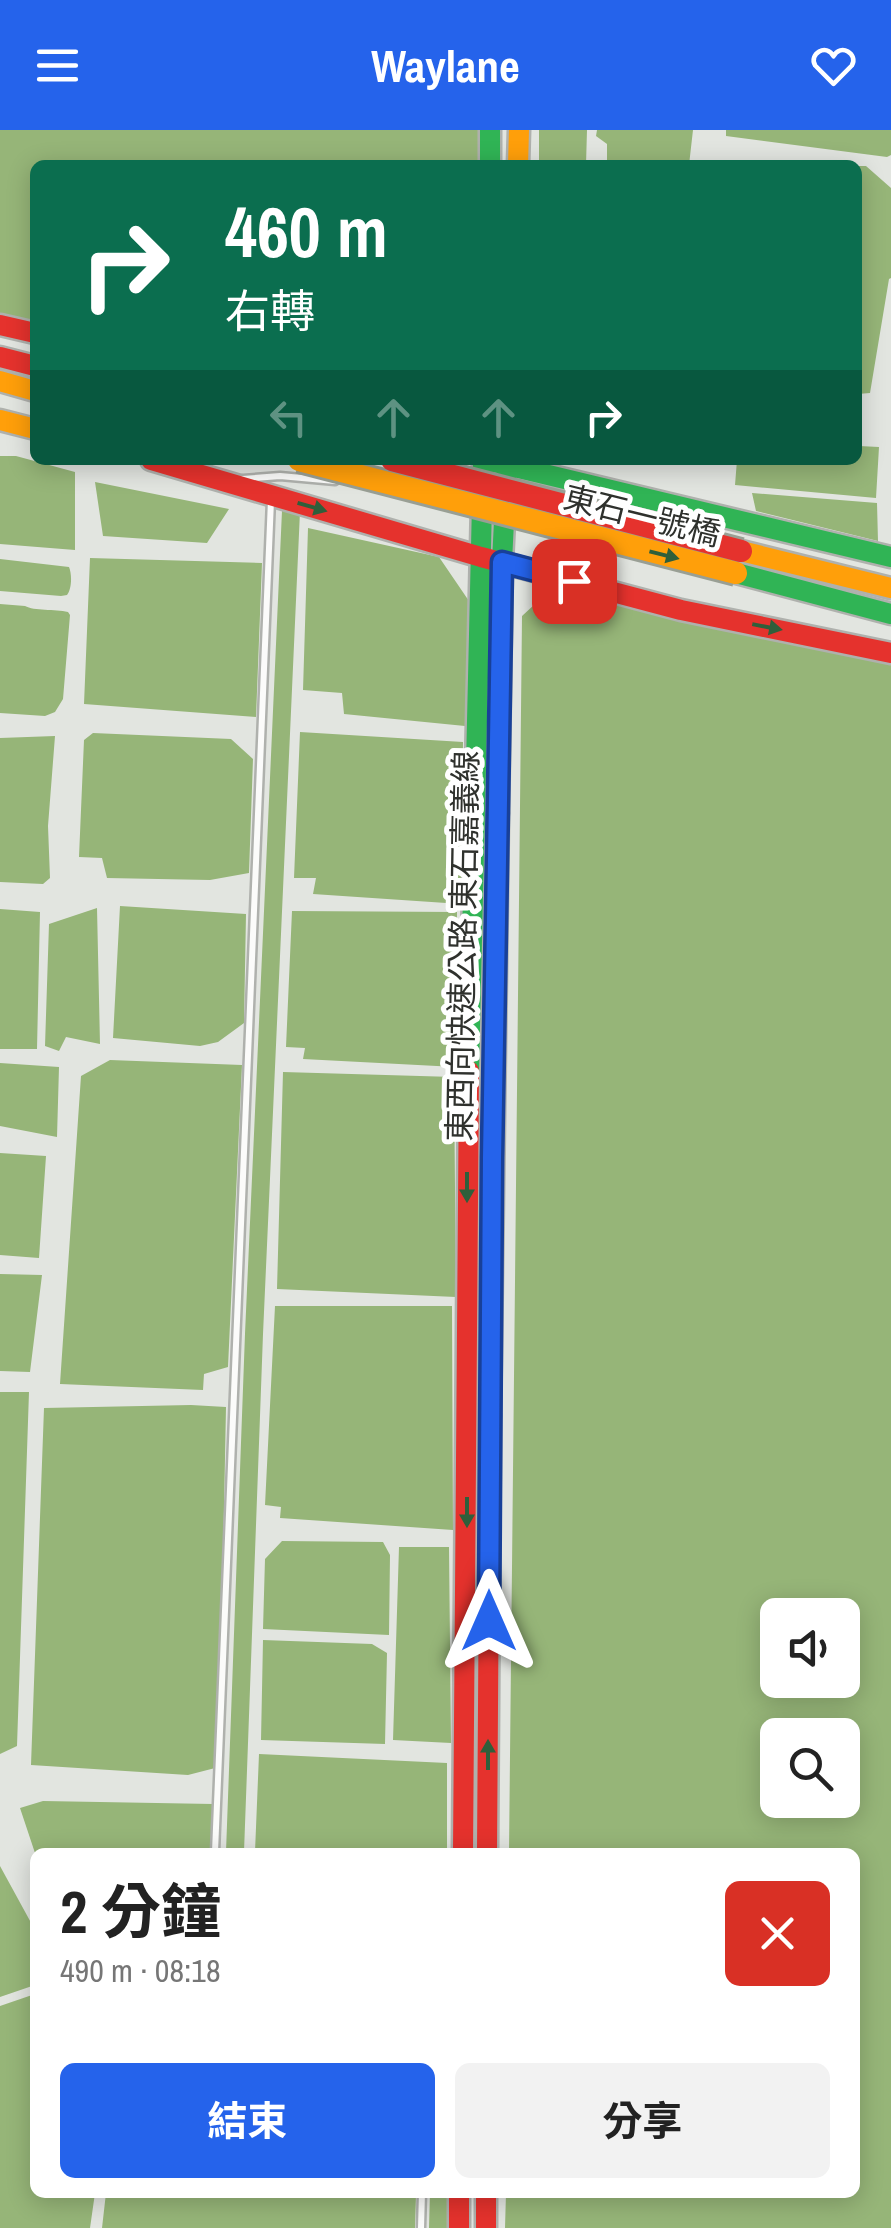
<!DOCTYPE html>
<html lang="zh-TW">
<head>
<meta charset="utf-8">
<style>
  :root { --surface:#fff; --page:#f2f2f2; --text:#222; --muted:#767676; --accent:#2563eb }
  body { margin:0; font-family:"Archivo Narrow","Noto Sans TC",sans-serif; background:var(--page); color:var(--text); height:100vh; display:flex; flex-direction:column; font-size:38px; white-space:nowrap }
  * { box-sizing:border-box; margin:0 }
  p { font-size:32px; color:var(--muted) }
  .icon { flex:none; width:55px; height:55px; fill:none; stroke:currentColor; stroke-width:2; stroke-linecap:round; stroke-linejoin:round }
  .map { position:relative; flex:1; overflow:hidden }
  .sheet { position:absolute; left:30px; top:1718px; width:830px; height:350px; display:flex; flex-direction:column; background:var(--surface); border-radius:15px; box-shadow:0 5px 25px #0003 }
  .sheet>* { flex:none }
  .guide { position:absolute; left:30px; top:30px; width:832px; height:305px; border-radius:15px; box-shadow:0 5px 25px #0003; background:#0b6e4f; color:#fff; overflow:hidden }
  .tools { position:absolute; left:760px; top:1468px; display:grid; gap:20px }
  .tools a { display:grid; place-items:center; width:100px; height:100px; border-radius:15px; background:var(--surface); box-shadow:0 5px 25px #0003; font-size:50px }
  .pin { position:absolute; display:grid; place-items:center; width:85px; height:85px; color:#fff; margin:-42px; border-radius:20px; box-shadow:0 5px 15px #0006 }
  .me { position:absolute; width:110px; margin:-55px; rotate:0deg; stroke-linejoin:round; filter:drop-shadow(0 0 8px #0008) }
  .turn { display:flex; align-items:center; gap:35px; height:210px; padding:0 30px; font-size:45px }
  .turn .icon { width:130px; height:130px; stroke-width:2.5 }
  .turn b { display:block; font-size:70px; line-height:85px }
  .lanes { display:flex; align-items:center; height:95px; padding:0 30px; background:#0003; justify-content:center; gap:50px; direction:ltr }
  .lanes .off { opacity:.35 }
  .round { display:grid; place-items:center; flex:none; width:105px; height:105px; border-radius:15px; background:var(--page) }
  .overview { display:flex; align-items:center; justify-content:space-between; height:170px; padding:0 30px }
  h1 { font-size:60px; font-weight:700; line-height:75px }
  .action { display:flex; gap:20px; margin-top:auto; padding:20px 30px }
  .action a { flex:1; height:115px; border-radius:15px; background:var(--accent); color:#fff; font-size:40px; font-weight:700; line-height:115px; text-align:center }
  .action a+a { background:var(--page); color:var(--text) }
  header { display:flex; justify-content:space-between; align-items:center; height:130px; padding:0 30px; background:var(--accent); color:#fff; font-size:45px; font-weight:700 }
  .map>svg:first-child { display:block }
  .water { fill:#96b578; fill-rule:evenodd }
  .lines { fill:none; stroke-linecap:round; stroke-linejoin:round }
  .canal { stroke:#96b578; stroke-width:18 }
  .lane-casing { stroke:#afb1ad; stroke-width:11 }
  .fast-casing { stroke:#afb1ad; stroke-width:25 }
  .slow-casing { stroke:#afb1ad; stroke-width:25 }
  .jam-casing { stroke:#afb1ad; stroke-width:25 }
  .lane { stroke:#fbfbfa; stroke-width:6 }
  .fast { stroke:#30b455; stroke-width:20 }
  .slow { stroke:#ff9f0a; stroke-width:20 }
  .jam { stroke:#e5322d; stroke-width:20 }
  .slow-bridge-casing { stroke:#999f94; stroke-width:28; stroke-linecap:butt }
  .jam-bridge-casing { stroke:#999f94; stroke-width:28; stroke-linecap:butt }
  .slow-bridge { stroke:#ff9f0a; stroke-width:22 }
  .jam-bridge { stroke:#e5322d; stroke-width:22 }
  .oneway { fill:#2f5f3b }
  .route-casing { stroke:#184099; stroke-width:25 }
  .route { stroke:#2563eb; stroke-width:18 }
  .labels { text-anchor:middle; stroke-width:10; stroke-linejoin:round; paint-order:stroke }
  .street-label { font-size:32px; fill:#2f312d; stroke:#fff }
</style>
</head>
<body>
<header><svg class="icon" aria-label="menu" viewBox="0 0 24 24"><path d="M4 6h16M4 12h16M4 18h16"/></svg>Waylane<svg class="icon" aria-label="heart" viewBox="0 0 24 24"><path d="M12 20l-8-8c-3-5 5-10 8-4 3-6 11-1 8 4z"/></svg></header>
<div class="map">
<svg width="891" height="2098" viewBox="0 0 891 2098">
  <rect width="100%" height="100%" fill="#e2e5e0"/>
  <path class="water" d="M 0,0 L 487,0 L 486,35 L 35,35 L 35,195 L 0,186 Z
    M 539,0 L 587,0 L 586,35 L 539,35 Z
    M 597,0 L 693,0 L 689,35 L 607,35 L 607,14 L 596,6 Z
    M 726,0 L 891,0 L 891,25 L 887,27 L 726,6 Z
    M 858,36 L 866,36 L 891,58 L 891,148 L 889,149 L 870,263 L 858,264 Z
    M 858,308 L 859,316 L 879,317 L 876,368 L 735,355 L 737,330 L 858,330 Z
    M 0,326 L 16,326 L 75,342 L 75,420 L 0,414 Z
    M 95,352 L 229,379 L 207,413 L 103,406 Z
    M 752,363 L 877,373 L 878,411 L 756,381 Z
    M 308,398 L 439,427 L 471,474 L 465,596 L 344,584 L 342,563 L 303,560 Z
    M 90,428 L 262,433 L 256,587 L 84,574 Z
    M 0,429 L 69,437 C 72,444 72,459 67,465 L 61,466 L 0,461 Z
    M 561,450 L 891,530 L 891,2098 L 505,2098 L 506,2063 L 855,2062 L 855,1722 L 509,1722 L 522,486 ZM 778,1485 L 842,1485 L 842,1550 L 778,1550 ZM 778,1605 L 842,1605 L 842,1670 L 778,1670 Z
    M 0,474 L 25,476 C 34,481 55,479 68,482 L 70,485 L 63,569 L 55,582 L 45,586 L 0,583 Z
    M 300,602 L 463,612 L 461,774 L 313,764 L 316,748 L 294,748 Z
    M 93,603 L 231,609 L 253,629 L 249,743 L 210,750 L 107,748 L 102,728 L 79,727 L 84,610 Z
    M 55,606 L 48,696 L 50,748 L 43,754 L 0,752 L 0,608 Z
    M 120,776 L 246,784 L 244,893 L 218,912 L 200,916 L 113,908 Z
    M 97,778 L 100,914 L 66,907 L 59,921 L 45,916 L 49,794 Z
    M 0,779 L 40,782 L 37,919 L 0,919 Z
    M 292,781 L 457,782 L 456,937 L 303,929 L 305,918 L 286,917 Z
    M 110,930 L 242,935 L 228,1237 L 204,1244 L 203,1260 L 60,1254 L 81,946 Z
    M 0,933 L 59,937 L 57,1007 L 0,996 Z
    M 283,942 L 454,947 L 456,1167 L 277,1159 Z
    M 0,1023 L 46,1026 L 39,1128 L 0,1125 Z
    M 0,1144 L 42,1145 L 30,1242 L 0,1241 Z
    M 275,1176 L 452,1176 L 453,1400 L 280,1388 L 281,1377 L 265,1375 Z
    M 0,1262 L 29,1262 L 17,1616 L 0,1624 Z
    M 191,1275 L 226,1277 L 219,1637 L 188,1645 L 31,1635 L 44,1278 Z
    M 282,1411 L 383,1412 L 390,1425 L 389,1505 L 263,1499 L 265,1429 Z
    M 399,1417 L 449,1417 L 451,1613 L 393,1610 Z
    M 263,1510 L 372,1514 L 387,1523 L 385,1614 L 261,1610 Z
    M 259,1624 L 447,1633 L 447,1722 L 255,1722 Z
    M 43,1671 L 213,1674 L 211,1722 L 35,1723 L 20,1678 Z
    M 0,1736 L 35,1800 L 35,1855 L 0,1867 Z
    M 35,1864 L 35,2062 L 95,2063 L 90,2098 L 0,2098 L 0,1876 Z
    M 414,2063 L 416,2065 L 415,2098 L 102,2098 L 106,2063 Z"/>
  <g class="lines">
    <path class="canal" d="M 235,1722 L 254,1204 L 291,381
      M 438,2098 L 439,2062"/>
    <g class="lane-casing">
      <path id="lane" d="M 243,349 L 280,346 L 335,351
        M 674,393 L 707,391
        M 215,1722 L 271,370
        M 421,2098 L 422,2062"/>
    </g>
    <g class="fast-casing">
      <path id="fast" d="M 490,0 L 490,35
        M 494,332 L 891,427
        M 736,443 L 891,484
        M 498,683 L 502,432 L 507,330
        M 469,941 L 483,330"/>
    </g>
    <g class="slow-casing">
      <path id="slow" d="M 518,35 L 519,0
        M 0,251 L 35,261
        M 0,290 L 35,299
        M 741,421 L 891,458
        M 490,1286 L 498,683"/>
    </g>
    <g class="jam-casing">
      <path id="jam" d="M 0,195 L 35,203
        M 0,227 L 35,236
        M 151,330 L 481,427 L 681,480 L 891,523
        M 463,1722 L 469,941
        M 487,1722 L 490,1286
        M 459,2062 L 459,2098
        M 486,2062 L 486,2098"/>
    </g>
    <use href="#lane" class="lane"/>
    <use href="#fast" class="fast"/>
    <use href="#slow" class="slow"/>
    <use href="#jam" class="jam"/>
    <g class="slow-bridge-casing">
      <path id="slow-bridge" d="M 299,330 L 736,443"/>
    </g>
    <g class="jam-bridge-casing">
      <path id="jam-bridge" d="M 392,330 L 741,421"/>
    </g>
    <use href="#slow-bridge" class="slow-bridge"/>
    <use href="#jam-bridge" class="jam-bridge"/>
  </g>
  <defs><path id="oneway-solid" d="M-6-.8H1V-3.2L6.5 0L1 3.2V.8H-6Z" transform="scale(2.5)"/></defs>
  <g class="oneway">
    <use href="#oneway-solid" transform="translate(312 377) rotate(16)"/>
    <use href="#oneway-solid" transform="translate(664 425) rotate(14)"/>
    <use href="#oneway-solid" transform="translate(767 497) rotate(11)"/>
    <use href="#oneway-solid" transform="translate(467 1057) rotate(90)"/>
    <use href="#oneway-solid" transform="translate(467 1382) rotate(90)"/>
    <use href="#oneway-solid" transform="translate(488 1625) rotate(-90)"/>
  </g>
  <g class="lines">
    <g class="route-casing">
      <path id="route" d="M 489,1491 L 492,1028 L 502,432 L 574,451"/>
    </g>
    <use href="#route" class="route"/>
  </g>
  <g class="labels">
    <g class="street-label">
      <text transform="translate(642 386) rotate(14)" y="11">東石一號橋</text>
      <text transform="translate(463 816) rotate(-89)" y="11">東西向快速公路 東石嘉義線</text>
    </g>
  </g>
</svg>
<div class="tools">
<a><svg class="icon" aria-label="sound" viewBox="0 0 24 24"><path d="M4 9h4l5-4v14l-5-4H4zM17 9q2 3 0 6"/></svg></a>
<a><svg class="icon" aria-label="search" viewBox="0 0 24 24"><circle cx="10" cy="10" r="6"/><path d="M15 15l6 6"/></svg></a>
</div>
<div class="pin" style="left:574px;top:451px;background:#d93025"><svg class="icon" aria-label="arrive" viewBox="0 0 24 24"><path d="M6 21V4h12l-3 4 3 4H6"/></svg></div>
<svg class="me" style="left:489px;top:1491px" viewBox="-20 -20 40 40"><path d="M0-17L14 15 0 8-14 15z" fill="#2563eb" stroke="#fff" stroke-width="4"/></svg>
<div class="guide">
<div class="turn"><svg class="icon" aria-label="right" viewBox="0 0 24 24"><path d="M7 20v-9h11M14 6l5 5-5 5"/></svg><div><b>460 m</b>右轉</div></div>
<div class="lanes"><svg class="icon off" aria-label="left" viewBox="0 0 24 24"><path d="M17 20v-9H6M10 6l-5 5 5 5"/></svg><svg class="icon off" aria-label="ahead" viewBox="0 0 24 24"><path d="M12 20V5M6 11l6-6 6 6"/></svg><svg class="icon off" aria-label="ahead" viewBox="0 0 24 24"><path d="M12 20V5M6 11l6-6 6 6"/></svg><svg class="icon" aria-label="right" viewBox="0 0 24 24"><path d="M7 20v-9h11M14 6l5 5-5 5"/></svg></div>
</div>
<section class="sheet">
<div class="overview"><div><h1>2 分鐘</h1><p>490 m · 08:18</p></div><a class="round" style="background:#d93025;color:#fff"><svg class="icon" aria-label="close" viewBox="0 0 24 24"><path d="M6 6l12 12M18 6L6 18"/></svg></a></div>
<div class="action"><a>結束</a><a>分享</a></div>
</section>
</div>
</body>
</html>
